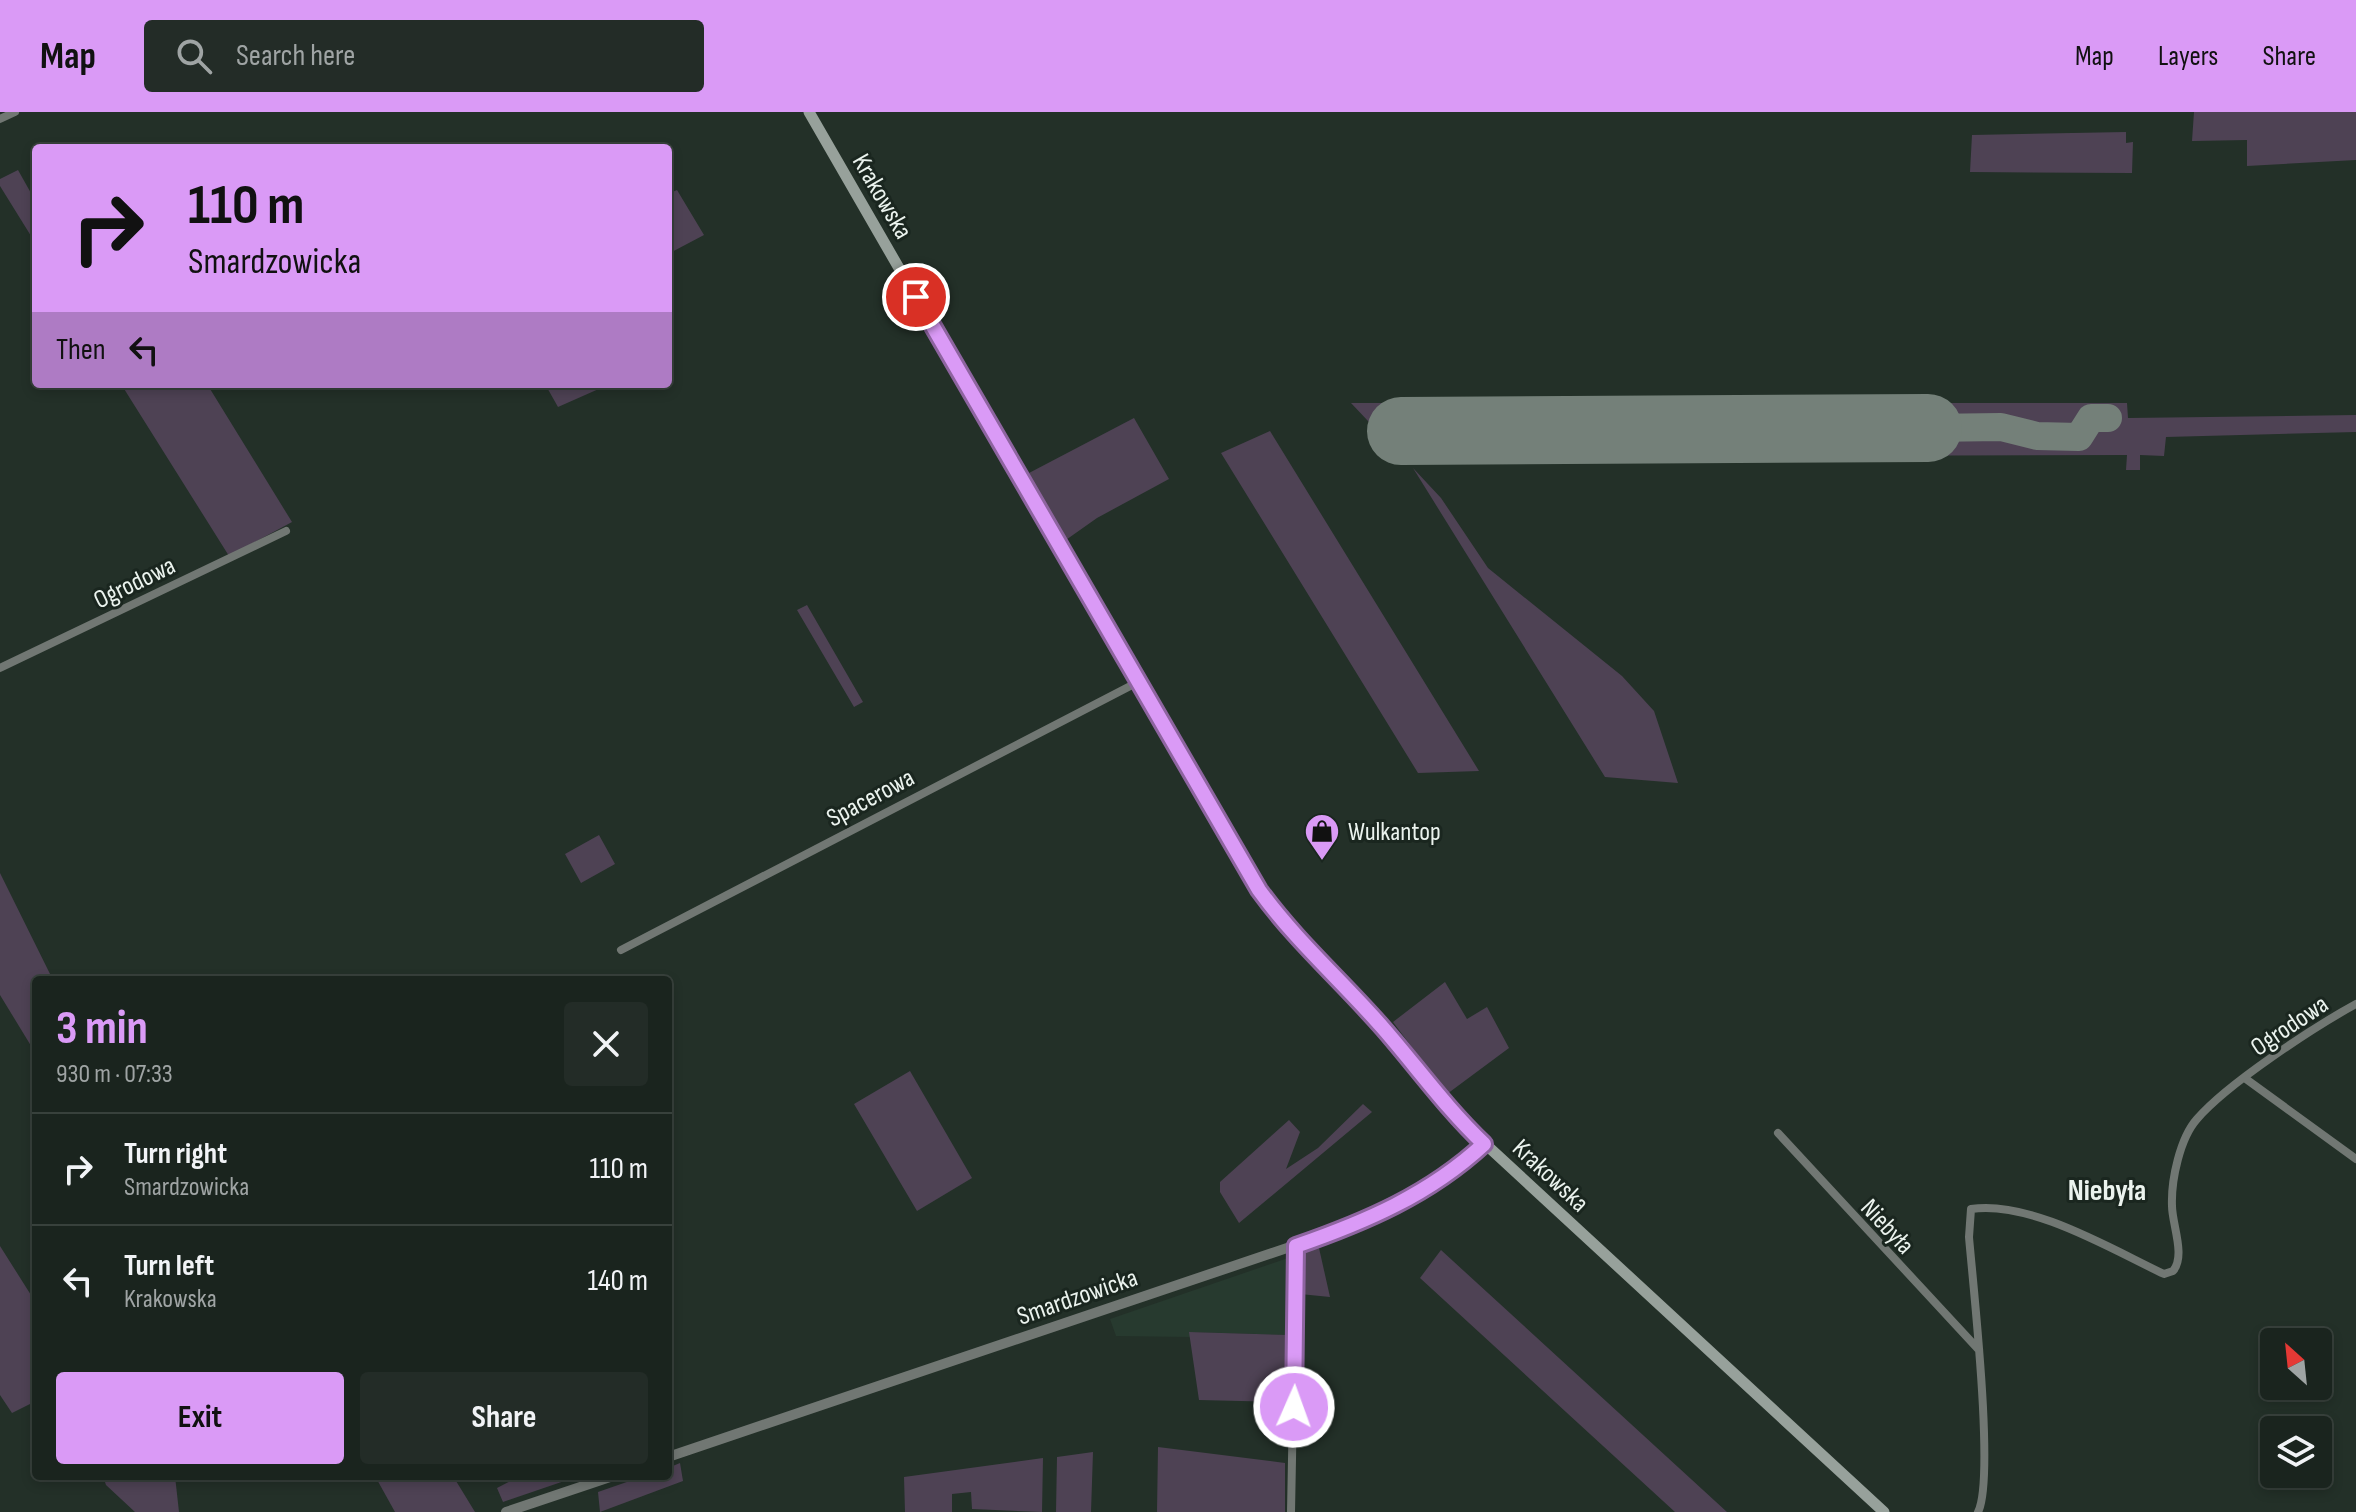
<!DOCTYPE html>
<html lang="en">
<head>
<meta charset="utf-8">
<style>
  :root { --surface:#1a241e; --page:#232c27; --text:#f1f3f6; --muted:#9fa4a4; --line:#38413c; --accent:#da9af6 }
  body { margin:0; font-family:"Sofia Sans Condensed",sans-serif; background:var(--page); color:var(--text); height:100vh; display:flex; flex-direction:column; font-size:30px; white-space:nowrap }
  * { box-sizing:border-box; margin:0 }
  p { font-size:26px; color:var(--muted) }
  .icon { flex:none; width:44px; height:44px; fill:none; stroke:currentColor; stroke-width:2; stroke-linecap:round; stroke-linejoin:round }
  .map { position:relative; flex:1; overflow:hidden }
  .details { position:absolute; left:32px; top:864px; width:640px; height:504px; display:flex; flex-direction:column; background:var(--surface); border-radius:8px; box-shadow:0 4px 12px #0003,0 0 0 2px var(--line) }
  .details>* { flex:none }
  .banner { position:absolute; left:32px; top:32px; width:640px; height:244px; border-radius:8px; box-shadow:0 4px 12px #0003,0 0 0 2px var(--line); background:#da9af6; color:#111; overflow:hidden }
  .needle { width:52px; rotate:333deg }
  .fabs { position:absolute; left:2260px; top:1216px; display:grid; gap:16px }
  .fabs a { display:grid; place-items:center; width:72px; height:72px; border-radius:8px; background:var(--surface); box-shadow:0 4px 12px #0003,0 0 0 2px var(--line); font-size:40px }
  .pin { position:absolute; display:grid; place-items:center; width:68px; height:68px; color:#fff; margin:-34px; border:4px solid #fff; border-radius:50%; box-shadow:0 2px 8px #0007 }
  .me { position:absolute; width:88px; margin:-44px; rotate:2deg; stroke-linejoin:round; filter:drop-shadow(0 0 6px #0008) }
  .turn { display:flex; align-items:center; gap:28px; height:168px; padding:0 24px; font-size:36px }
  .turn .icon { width:104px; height:104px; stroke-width:2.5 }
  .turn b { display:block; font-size:56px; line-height:68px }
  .then { display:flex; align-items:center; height:76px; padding:0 24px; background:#0003; gap:16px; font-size:30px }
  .round { display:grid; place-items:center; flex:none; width:84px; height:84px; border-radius:8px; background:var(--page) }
  .overview { display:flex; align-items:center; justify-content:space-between; height:136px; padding:0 24px }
  h1 { font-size:48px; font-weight:700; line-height:60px; color:var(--accent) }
  .cta { display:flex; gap:16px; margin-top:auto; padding:16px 24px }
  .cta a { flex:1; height:92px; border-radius:8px; background:var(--accent); color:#111; font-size:32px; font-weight:700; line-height:92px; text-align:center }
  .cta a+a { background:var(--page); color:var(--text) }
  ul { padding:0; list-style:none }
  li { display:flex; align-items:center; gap:24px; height:112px; padding:0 24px; border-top:2px solid var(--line) }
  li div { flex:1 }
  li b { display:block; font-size:30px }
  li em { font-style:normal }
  header { display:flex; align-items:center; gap:48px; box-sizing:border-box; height:112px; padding:0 40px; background:var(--accent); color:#111 }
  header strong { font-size:38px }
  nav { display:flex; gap:44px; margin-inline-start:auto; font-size:28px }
  .search { width:560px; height:72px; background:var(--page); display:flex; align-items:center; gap:20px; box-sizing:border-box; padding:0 28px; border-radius:8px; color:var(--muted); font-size:30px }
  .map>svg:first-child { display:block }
  .built { fill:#273a2f }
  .green { fill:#4e4254 }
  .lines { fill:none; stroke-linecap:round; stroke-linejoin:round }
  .taxiway { stroke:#748079; stroke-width:28 }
  .runway { stroke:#748079; stroke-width:68 }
  .minor { stroke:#717773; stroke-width:8 }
  .tertiary { stroke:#717773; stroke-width:10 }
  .secondary { stroke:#97a19b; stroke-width:11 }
  .route-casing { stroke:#8e64a0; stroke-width:20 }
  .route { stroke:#da9af6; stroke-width:14 }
  .labels { text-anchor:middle; stroke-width:6; stroke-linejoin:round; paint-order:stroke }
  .street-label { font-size:26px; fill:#ebf3ee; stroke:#1a261f }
  .poi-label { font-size:26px; fill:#ebf3ee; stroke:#1a261f; text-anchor:start }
  .quarter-label { font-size:30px; font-weight:bold; fill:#ebf3ee; stroke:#1a261f }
</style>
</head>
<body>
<header>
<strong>Map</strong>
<div class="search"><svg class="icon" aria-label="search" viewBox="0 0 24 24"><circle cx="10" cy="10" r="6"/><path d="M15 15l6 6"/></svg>Search here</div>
<nav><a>Map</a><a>Layers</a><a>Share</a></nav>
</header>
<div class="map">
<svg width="2356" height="1400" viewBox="0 0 2356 1400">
  <rect width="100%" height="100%" fill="#233028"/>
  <path class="built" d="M 1288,1146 L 1289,1223 L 1190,1220 L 1190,1225 L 1116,1224 L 1110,1207 Z"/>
  <path class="green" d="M 2194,0 L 2356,0 L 2356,48 L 2247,54 L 2247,28 L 2192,29 Z
    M 2126,20 L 2126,31 L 2133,30 L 2132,61 L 1970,60 L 1972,23 Z
    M 18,58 L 36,90 L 36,132 L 0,74 L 0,67 Z
    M 677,78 L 704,123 L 668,142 L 668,82 Z
    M 121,272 L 207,272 L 292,410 L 229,444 Z
    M 545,272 L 610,272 L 558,295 Z
    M 1351,291 L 2127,291 L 2128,306 L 2356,303 L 2356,320 L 2166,325 L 2164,344 L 2140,343 L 2140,358 L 2126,358 L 2127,343 L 1402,345 Z
    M 1134,306 L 1169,367 L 1097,406 L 1063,430 L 1029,361 Z
    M 1270,319 L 1479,659 L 1418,661 L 1221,341 Z
    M 1413,356 L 1441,386 L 1488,456 L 1622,564 L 1654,599 L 1678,671 L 1605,665 Z
    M 807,493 L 863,590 L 854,595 L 797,498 Z
    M 599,723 L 615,752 L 581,771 L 565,742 Z
    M 0,761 L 53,868 L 36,868 L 36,942 L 0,883 Z
    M 1445,870 L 1467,907 L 1487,895 L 1509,936 L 1447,982 L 1393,910 Z
    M 910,959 L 972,1066 L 917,1099 L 854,992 Z
    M 1363,992 L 1372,1000 L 1239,1111 L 1220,1080 L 1220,1070 L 1289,1008 L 1300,1020 L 1286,1057 L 1318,1036 Z
    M 0,1134 L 36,1191 L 36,1289 L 12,1301 L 0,1283 Z
    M 1319,1136 L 1330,1185 L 1300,1182 L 1299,1142 Z
    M 1441,1138 L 1727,1400 L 1675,1400 L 1420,1166 Z
    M 1189,1220 L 1289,1223 L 1286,1290 L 1199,1288 Z
    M 1158,1335 L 1285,1351 L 1285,1400 L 1157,1400 Z
    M 1093,1340 L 1091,1400 L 1056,1400 L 1057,1345 Z
    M 1043,1346 L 1042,1400 L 972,1397 L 971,1380 L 952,1382 L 952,1400 L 905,1400 L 904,1365 Z
    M 680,1351 L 683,1369 L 600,1400 L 598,1380 L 644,1364 L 668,1364 L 668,1356 Z
    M 103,1364 L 175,1364 L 179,1400 L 135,1400 L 106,1373 Z
    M 375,1364 L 453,1364 L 475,1400 L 395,1400 Z
    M 520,1364 L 579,1364 L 503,1390 L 497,1376 Z"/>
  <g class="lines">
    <path class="taxiway" d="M 1928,316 L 2001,315 L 2037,324 L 2079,325 L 2091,306 L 2108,306"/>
    <path class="runway" d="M 1401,319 L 1928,316"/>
    <path class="minor" d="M 0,7 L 15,0
      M 0,556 L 286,419
      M 621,838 L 1138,570
      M 2246,967 L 2356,1047
      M 1778,1021 L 1979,1238
      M 1291,1400 L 1296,1134
      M 1978,1400 C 1995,1367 1973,1173 1969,1125 L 1971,1097 C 2030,1088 2111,1137 2164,1162 L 2173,1159 C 2186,1144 2172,1112 2172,1094 C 2171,1068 2180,1026 2197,1007 C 2227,972 2314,915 2356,892"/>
    <path class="tertiary" d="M 668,1345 L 1361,1111 L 1419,1081 L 1484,1032
      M 506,1400 L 613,1364"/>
    <path class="secondary" d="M 809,0 L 1246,758 L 1286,815 L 1384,917 L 1455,1004 L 1884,1400"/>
  </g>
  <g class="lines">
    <g class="route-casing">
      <path id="route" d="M 916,185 L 1259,778 C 1296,829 1342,869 1383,916 C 1417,955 1446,996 1484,1032 C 1429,1083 1365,1110 1296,1134 L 1294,1295"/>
    </g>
    <use href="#route" class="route"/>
  </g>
  <defs>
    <g id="shop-pin" transform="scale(1.8)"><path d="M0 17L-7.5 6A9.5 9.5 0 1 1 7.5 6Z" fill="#da9af6" stroke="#1a261f"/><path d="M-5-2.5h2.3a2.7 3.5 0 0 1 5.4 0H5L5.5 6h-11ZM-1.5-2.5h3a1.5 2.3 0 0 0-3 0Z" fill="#111"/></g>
  </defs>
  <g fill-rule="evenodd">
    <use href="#shop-pin" x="1322" y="719"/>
  </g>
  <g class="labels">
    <g class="street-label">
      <text transform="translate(883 84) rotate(60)" y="9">Krakowska</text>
      <text transform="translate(134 470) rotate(-26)" y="9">Ogrodowa</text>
      <text transform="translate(870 685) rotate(-28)" y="9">Spacerowa</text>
      <text transform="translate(2289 913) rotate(-34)" y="9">Ogrodowa</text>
      <text transform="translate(1551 1063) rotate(43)" y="9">Krakowska</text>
      <text transform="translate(1888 1114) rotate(47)" y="9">Niebyła</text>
      <text transform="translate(1077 1184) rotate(-19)" y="9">Smardzowicka</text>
    </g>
    <g class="poi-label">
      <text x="1348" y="728">Wulkantop</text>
    </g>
    <g class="quarter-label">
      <text x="2107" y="1088">Niebyła</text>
    </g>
  </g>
</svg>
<div class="fabs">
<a><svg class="needle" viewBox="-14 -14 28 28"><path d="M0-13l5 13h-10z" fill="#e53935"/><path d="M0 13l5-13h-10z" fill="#9fa4a4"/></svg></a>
<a><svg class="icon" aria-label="layers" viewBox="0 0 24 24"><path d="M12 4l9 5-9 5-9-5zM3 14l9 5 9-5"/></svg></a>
</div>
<div class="pin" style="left:916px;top:185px;background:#d93025"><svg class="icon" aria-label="arrive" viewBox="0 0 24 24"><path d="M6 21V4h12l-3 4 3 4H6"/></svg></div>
<svg class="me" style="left:1294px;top:1295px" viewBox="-20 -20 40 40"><circle r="17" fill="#da9af6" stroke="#fff" stroke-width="3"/><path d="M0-11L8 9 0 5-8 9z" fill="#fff"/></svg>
<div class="banner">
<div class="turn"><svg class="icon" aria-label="right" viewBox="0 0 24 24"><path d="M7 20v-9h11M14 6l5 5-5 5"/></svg><div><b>110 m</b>Smardzowicka</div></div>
<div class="then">Then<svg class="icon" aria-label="left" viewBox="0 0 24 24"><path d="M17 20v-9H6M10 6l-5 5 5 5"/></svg></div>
</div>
<section class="details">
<div class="overview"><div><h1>3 min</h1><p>930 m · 07:33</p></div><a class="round"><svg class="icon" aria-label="close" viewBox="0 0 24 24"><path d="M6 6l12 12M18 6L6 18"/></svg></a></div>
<ul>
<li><svg class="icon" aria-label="right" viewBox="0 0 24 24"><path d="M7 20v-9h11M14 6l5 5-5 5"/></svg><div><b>Turn right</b><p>Smardzowicka</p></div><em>110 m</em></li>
<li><svg class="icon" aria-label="left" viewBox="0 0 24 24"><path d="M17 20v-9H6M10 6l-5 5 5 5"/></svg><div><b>Turn left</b><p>Krakowska</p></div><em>140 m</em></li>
</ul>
<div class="cta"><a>Exit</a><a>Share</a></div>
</section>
</div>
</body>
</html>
